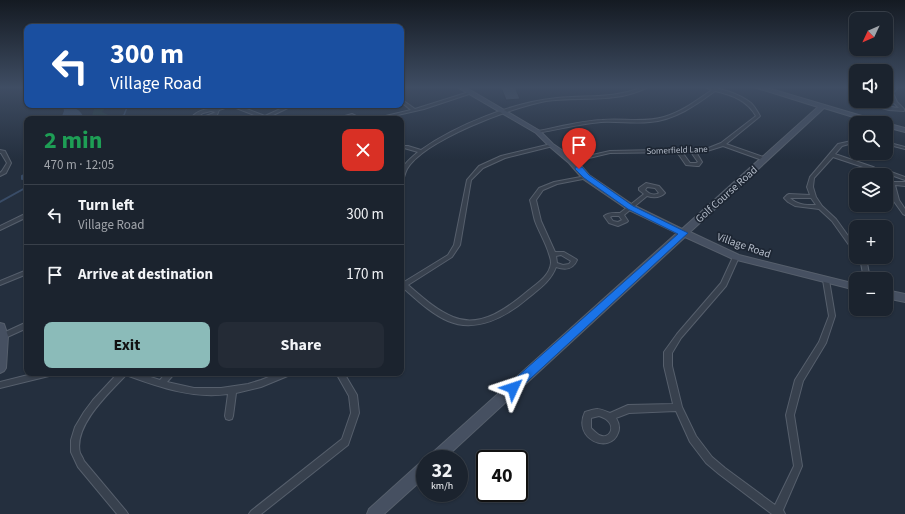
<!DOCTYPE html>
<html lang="en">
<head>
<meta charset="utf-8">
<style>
  :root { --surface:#1b232e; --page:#242b36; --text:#f1f3f6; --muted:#a0a4aa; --line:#39404a; --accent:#8bbbb9 }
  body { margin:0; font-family:"Source Sans 3",sans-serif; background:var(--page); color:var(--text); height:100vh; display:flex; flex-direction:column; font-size:15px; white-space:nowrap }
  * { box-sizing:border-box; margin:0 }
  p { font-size:13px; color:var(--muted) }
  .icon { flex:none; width:22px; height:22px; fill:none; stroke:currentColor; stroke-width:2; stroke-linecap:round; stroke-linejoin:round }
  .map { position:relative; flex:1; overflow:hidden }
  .drawer { position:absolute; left:24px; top:116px; width:380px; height:260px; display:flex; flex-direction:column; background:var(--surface); border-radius:8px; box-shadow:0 1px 3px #0004,0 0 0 1px var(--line) }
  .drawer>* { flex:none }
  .hud { position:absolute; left:24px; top:24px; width:380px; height:84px; border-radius:8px; box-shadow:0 1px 3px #0004,0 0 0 1px var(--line); background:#1a4fa0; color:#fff; overflow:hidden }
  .needle { width:26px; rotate:226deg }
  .fabs { position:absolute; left:849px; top:12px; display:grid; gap:8px }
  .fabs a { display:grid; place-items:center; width:44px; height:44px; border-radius:8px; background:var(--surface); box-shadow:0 1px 3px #0004,0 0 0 1px var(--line); font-size:20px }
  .speed { position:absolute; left:416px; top:450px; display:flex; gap:8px; font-size:20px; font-weight:700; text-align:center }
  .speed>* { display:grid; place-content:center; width:52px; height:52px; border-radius:50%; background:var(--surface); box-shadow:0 1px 3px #0004,0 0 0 1px var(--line); line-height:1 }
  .speed small { font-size:10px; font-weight:400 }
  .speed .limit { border:2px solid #111; border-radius:6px; background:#fff; color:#111 }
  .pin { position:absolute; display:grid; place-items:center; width:34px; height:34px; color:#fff; margin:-41px -17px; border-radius:50% 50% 50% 0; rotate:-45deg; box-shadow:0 0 4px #0007 }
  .pin .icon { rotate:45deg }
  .me { position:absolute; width:44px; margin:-22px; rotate:48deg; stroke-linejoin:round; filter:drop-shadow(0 0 3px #0008) }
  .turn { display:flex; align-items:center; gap:14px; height:84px; padding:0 20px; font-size:18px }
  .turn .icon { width:52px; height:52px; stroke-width:2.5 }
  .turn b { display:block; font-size:28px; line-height:34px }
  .round { display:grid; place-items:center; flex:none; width:42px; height:42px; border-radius:8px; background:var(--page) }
  .headline { display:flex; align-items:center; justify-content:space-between; height:68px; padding:0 20px }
  h1 { font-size:24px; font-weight:700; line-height:30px; color:#1e9e55 }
  .action { display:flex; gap:8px; margin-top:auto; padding:8px 20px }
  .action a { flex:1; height:46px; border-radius:8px; background:var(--accent); color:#111; font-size:16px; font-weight:700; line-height:46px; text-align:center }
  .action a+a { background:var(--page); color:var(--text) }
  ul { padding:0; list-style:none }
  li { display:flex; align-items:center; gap:12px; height:60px; padding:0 20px; border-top:1px solid var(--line) }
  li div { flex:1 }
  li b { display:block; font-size:15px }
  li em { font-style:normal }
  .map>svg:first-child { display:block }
  .green { fill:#263c3f }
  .water { fill:#394c67 }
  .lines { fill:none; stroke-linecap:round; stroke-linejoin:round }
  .stream-far1 { stroke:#394c67; stroke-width:1.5 }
  .stream { stroke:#394c67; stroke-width:2 }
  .building { fill:#455162; stroke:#1f2835 }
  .street-casing { stroke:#565f6c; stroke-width:2 }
  .secondary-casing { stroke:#565f6c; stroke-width:2 }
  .street { fill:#38414e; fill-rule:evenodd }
  .secondary { fill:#465061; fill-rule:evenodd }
  .route { fill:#1a73e8; stroke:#114b97 }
  .labels { text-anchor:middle; stroke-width:3.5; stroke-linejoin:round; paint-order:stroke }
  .far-street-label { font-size:9px; fill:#b4bcc9; stroke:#1d2633 }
  .street-label { font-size:11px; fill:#b4bcc9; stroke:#1d2633 }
</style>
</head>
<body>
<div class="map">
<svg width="905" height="514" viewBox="0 0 905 514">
  <rect width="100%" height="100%" fill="#242f3e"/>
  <path class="green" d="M 85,105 L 108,105 L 102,112 L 112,117 L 109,119 L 91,119 L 94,109 Z"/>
  <path class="water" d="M 63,105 C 72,105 82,110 84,119 L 64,119 L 64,116 L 62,116 L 64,111 Z"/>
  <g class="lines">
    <path class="stream-far1" d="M 112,119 L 115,116 L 120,117 L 124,115 L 128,105"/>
    <path class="stream" d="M 27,174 L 22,176 L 22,179 L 27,178
      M 0,202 L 27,187"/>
  </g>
  <path class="building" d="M 501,87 L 515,87 L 520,99 L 506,100 Z"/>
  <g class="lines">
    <g class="street-casing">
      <path id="street" d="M 642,87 L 648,87 C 616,104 580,96 546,101 C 513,107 424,140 407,169 C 405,173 404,177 403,181 L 401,182 C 401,179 401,176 401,172 C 402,165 412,157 418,152 L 404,148 L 404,146 L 408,146 L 421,150 C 456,125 514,102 557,98 C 586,95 615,99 642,87 Z
        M 705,87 C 719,87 740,94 751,103 C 755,107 757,111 760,116 L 759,117 L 726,144 L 766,158 L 766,160 L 762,160 L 723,146 L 707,151 L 696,152 L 702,162 L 699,166 L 697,166 L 686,165 L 677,152 L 610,153 L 572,162 L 570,161 L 570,160 L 610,151 L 706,149 L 721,143 L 756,116 C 747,100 732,95 715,91 C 696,105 675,120 650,122 C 634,124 618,121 601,122 C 580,124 559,129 538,133 L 536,132 L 538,131 C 559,127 581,121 602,120 C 622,118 644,123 664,117 C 682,112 697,100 712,90 ZM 682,152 L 691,152 L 698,162 L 696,163 L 690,163 Z
        M 894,87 L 898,87 L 893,93 L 897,102 L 904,109 L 904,111 L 889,110 L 857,101 C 871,101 885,107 899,108 L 892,101 L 889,93 Z
        M 469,92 L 472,93 L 424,109 L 380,119 L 373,119 L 411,110 L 401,102 L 401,99 L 415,109 Z
        M 227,105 L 236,105 L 265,116 L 289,105 L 294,105 L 269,117 L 272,119 L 263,119 L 262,118 L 231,106 L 219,110 L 217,115 C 209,118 200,122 192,117 C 198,110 205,109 214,109 C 218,109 223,106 227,105 ZM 211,111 L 215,112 L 214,113 L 200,118 L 197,117 L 203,113 Z
        M 352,114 L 360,118 L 361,119 L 356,119 L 352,116 L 348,118 L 347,119 L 343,119 L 345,116 Z
        M 856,140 L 856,142 L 842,146 L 835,154 L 873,167 L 884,173 L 891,172 L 905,177 L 905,180 L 891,175 L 886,176 L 893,182 L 905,182 L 905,186 L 895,185 L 899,200 L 905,209 L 905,215 L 903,214 L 893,200 L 890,183 L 886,180 L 886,175 L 879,175 L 869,169 L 833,157 L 814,178 L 813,187 L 816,197 L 822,206 L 836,219 L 856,247 L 856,253 L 854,252 L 832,221 L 819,209 L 795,206 L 788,202 L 784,198 L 787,195 L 789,194 L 810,195 L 807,187 L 810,177 L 838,144 ZM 790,198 L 811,198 L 816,205 C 806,205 797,205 790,198 Z
        M 886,142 L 905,147 L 905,149 L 886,144 Z
        M 551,144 L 553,145 L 553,146 L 505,158 L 483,168 L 471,180 L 460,245 L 452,257 L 408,285 C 422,297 436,310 453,317 C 481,329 509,307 529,290 C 538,283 550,275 551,263 C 551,259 550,257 549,254 C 546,243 539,232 535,221 C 533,214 532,207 530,200 L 539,188 L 554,182 L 586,176 L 588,176 L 588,178 L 557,184 L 543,190 L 536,200 L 541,221 L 555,252 L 564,252 L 576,259 L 577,260 C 573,270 565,270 556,267 C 551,281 539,289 528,298 C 506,317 476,333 448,321 C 430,313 416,299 401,286 L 401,281 L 404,282 L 448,255 L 454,245 L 467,180 L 479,166 L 501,156 ZM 561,255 L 571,261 L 569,264 L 563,265 L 557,263 L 556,256 Z
        M 0,150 L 5,151 L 11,163 L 6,173 L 0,176 L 0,173 L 2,171 L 7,163 L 1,153 L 0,153 Z
        M 646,183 L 659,186 L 665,193 C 660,198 654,198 647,196 L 624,215 L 628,221 L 627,222 L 618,226 L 609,223 L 604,216 C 609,212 614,213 620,213 L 644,194 L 639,190 L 639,188 ZM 647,187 L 655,188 L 659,193 C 654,196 649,194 645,190 ZM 612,216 L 619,216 L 622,220 L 618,222 L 613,221 L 610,217 Z
        M 27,213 L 27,217 L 0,230 L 0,226 Z
        M 736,255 L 739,257 L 726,286 L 681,338 L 672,353 L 672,366 L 682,407 L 696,436 L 712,457 L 725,468 L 775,505 L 794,466 L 786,415 L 795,380 L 819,342 L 829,316 L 823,280 L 824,278 L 828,278 L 829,280 L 835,316 L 826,343 L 803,381 L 794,415 L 802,466 L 783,510 L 785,514 L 772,514 L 719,474 L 706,463 L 690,442 L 676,411 L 629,413 L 616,418 C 619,423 620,428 618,433 C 610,455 572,439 585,412 C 598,408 598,408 610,413 L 628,405 L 673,404 L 664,366 L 664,352 L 677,334 L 721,283 L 733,257 ZM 599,416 C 602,417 605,418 607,420 C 616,428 609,440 599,435 C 596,433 593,430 591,428 L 591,418 Z
        M 857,257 L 863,257 L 867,263 L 870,279 L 864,279 L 861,263 Z
        M 27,270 L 27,274 L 0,285 L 0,281 Z
        M 27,322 L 27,328 L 5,338 L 3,339 L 1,338 L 1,334 Z
        M 36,373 L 53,373 L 52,375 L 49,376 L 0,388 L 0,382 Z
        M 118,373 L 138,373 L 160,380 L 166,373 L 175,373 L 167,382 L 194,388 L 221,388 L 248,384 L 261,380 L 279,373 L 291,373 L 290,375 L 261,387 L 236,393 L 233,416 L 232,419 L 229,420 L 226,419 L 225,416 L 228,394 C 192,399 159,387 126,375 C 109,393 73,426 80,453 C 81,455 83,458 84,461 L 126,511 L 128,514 L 117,514 L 78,467 L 71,452 L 71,440 L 75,427 L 84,412 L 93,400 Z
        M 336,373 L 344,373 L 357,395 L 359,413 L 348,445 L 261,514 L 249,514 L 251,511 L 342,439 L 351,413 L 349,396 Z"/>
    </g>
    <g class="secondary-casing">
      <path id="secondary" d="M 457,87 L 465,87 L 540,131 L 553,144 L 575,159 L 589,175 L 633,205 L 682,229 L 818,107 L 754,87 L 764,87 L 882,122 L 883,123 L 873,123 L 824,108 L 690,232 L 739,255 L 856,284 L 856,290 L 733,259 L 685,237 L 444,459 L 428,459 L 430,455 L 677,233 L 627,209 L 583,179 L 569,163 L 549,146 L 536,133 Z
        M 886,123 L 905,128 L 905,132 L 886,127 Z
        M 886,290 L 905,294 L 905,302 L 886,298 Z
        M 0,323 L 4,324 L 8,336 L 6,368 L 4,371 L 0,373 Z
        M 425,462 L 425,477 L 384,514 L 367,514 L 369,509 L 420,463 Z"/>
    </g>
    <use href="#street" class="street"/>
    <use href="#secondary" class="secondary"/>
  </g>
  <linearGradient id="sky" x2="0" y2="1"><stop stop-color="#141a22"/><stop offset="0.55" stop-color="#3f4d63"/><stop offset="1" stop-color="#3f4d63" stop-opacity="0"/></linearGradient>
  <rect width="905" height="159" fill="url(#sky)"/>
  <path class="route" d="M 576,167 L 582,167 L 589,175 L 633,206 L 688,233 L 517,391 L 513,393 L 509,391 L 507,388 L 509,384 L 678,234 L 628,209 L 584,178 L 575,169 Z"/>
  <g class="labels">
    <g class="far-street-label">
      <text transform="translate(677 150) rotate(-2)" y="3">Somerfield Lane</text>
    </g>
    <g class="street-label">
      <text transform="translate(726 194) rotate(-42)" y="4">Golf Course Road</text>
      <text transform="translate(744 245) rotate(19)" y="4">Village Road</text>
    </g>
  </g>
</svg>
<div class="fabs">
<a><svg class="needle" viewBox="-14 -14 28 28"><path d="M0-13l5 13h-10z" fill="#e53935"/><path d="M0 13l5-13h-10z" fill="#a0a4aa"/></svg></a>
<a><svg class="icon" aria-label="sound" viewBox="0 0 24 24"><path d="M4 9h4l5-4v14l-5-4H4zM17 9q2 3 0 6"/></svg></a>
<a><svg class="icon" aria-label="search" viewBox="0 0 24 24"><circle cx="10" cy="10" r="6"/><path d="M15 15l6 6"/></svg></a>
<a><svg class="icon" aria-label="layers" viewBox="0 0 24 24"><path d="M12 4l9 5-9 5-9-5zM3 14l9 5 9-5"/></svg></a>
<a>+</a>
<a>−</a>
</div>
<div class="speed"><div>32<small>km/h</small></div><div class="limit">40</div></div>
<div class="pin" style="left:579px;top:169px;background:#d93025"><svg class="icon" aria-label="arrive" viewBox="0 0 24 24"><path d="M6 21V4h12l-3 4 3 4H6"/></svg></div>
<svg class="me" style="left:513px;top:388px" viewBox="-20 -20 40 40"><path d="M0-17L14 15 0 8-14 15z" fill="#1a73e8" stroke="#fff" stroke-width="4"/></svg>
<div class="hud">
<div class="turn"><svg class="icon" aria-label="left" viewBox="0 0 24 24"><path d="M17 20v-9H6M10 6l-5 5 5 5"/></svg><div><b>300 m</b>Village Road</div></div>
</div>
<section class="drawer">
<div class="headline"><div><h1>2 min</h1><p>470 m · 12:05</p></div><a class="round" style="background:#d93025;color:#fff"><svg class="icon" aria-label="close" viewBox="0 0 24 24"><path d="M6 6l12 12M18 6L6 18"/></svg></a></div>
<ul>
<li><svg class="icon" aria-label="left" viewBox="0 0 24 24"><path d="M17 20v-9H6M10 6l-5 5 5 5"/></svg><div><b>Turn left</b><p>Village Road</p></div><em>300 m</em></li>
<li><svg class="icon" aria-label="arrive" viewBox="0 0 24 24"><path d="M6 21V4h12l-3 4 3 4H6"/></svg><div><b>Arrive at destination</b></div><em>170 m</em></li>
</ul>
<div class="action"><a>Exit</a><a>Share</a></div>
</section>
</div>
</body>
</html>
